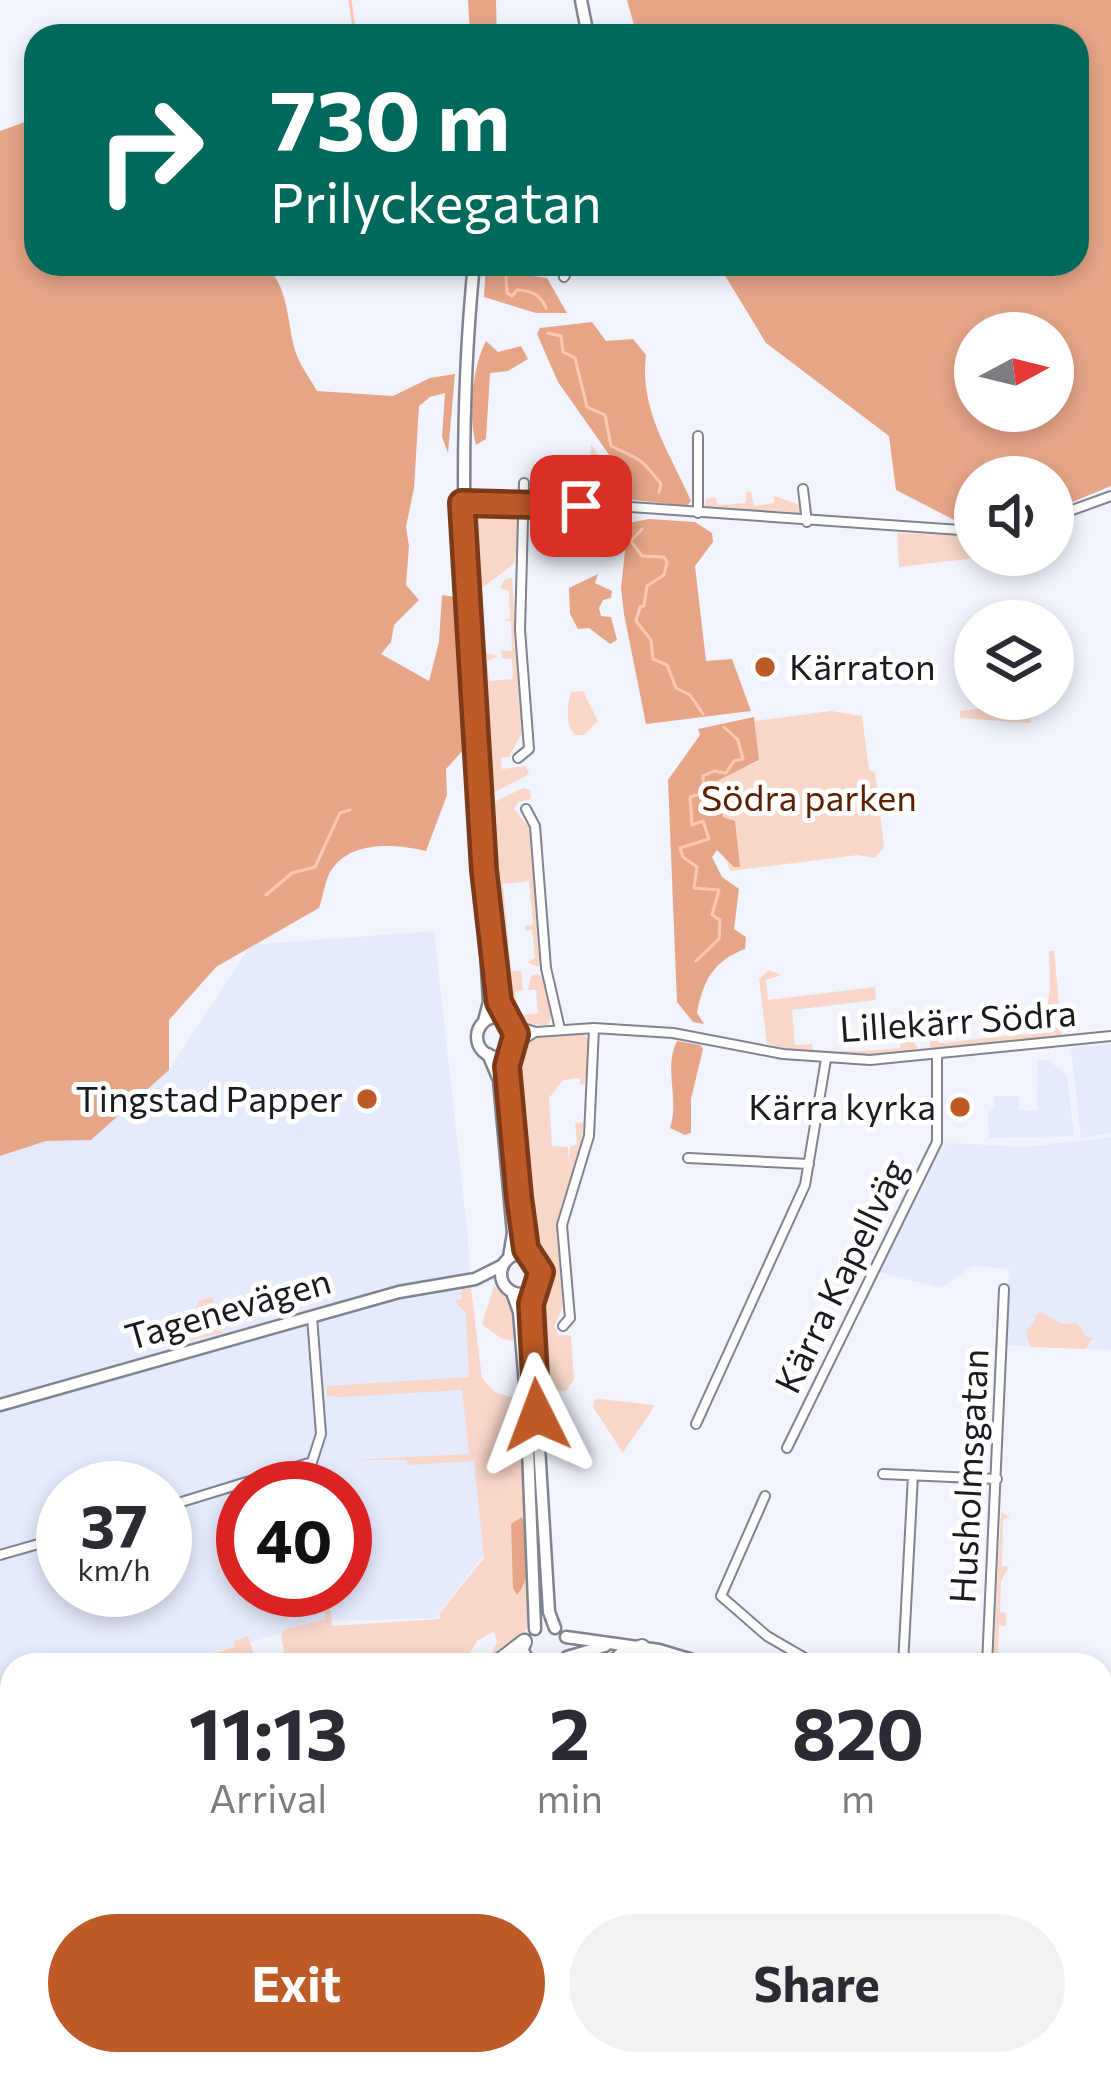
<!DOCTYPE html>
<html lang="en">
<head>
<meta charset="utf-8">
<style>
  :root { --surface:#fff; --page:#f2f2f3; --text:#2b2b33; --muted:#7c7c81; --accent:#be5a27 }
  body { margin:0; font-family:Commissioner,sans-serif; background:var(--page); color:var(--text); height:100vh; display:flex; flex-direction:column; font-size:45px; white-space:nowrap }
  * { box-sizing:border-box; margin:0 }
  p { font-size:39px; color:var(--muted) }
  .icon { flex:none; width:66px; height:66px; fill:none; stroke:currentColor; stroke-width:2; stroke-linecap:round; stroke-linejoin:round }
  .map { position:relative; flex:1; overflow:hidden }
  .drawer { position:absolute; left:0px; top:1653px; width:1113px; height:423px; display:flex; flex-direction:column; background:var(--surface); border-radius:36px 36px 0 0; box-shadow:0 6px 18px #0003 }
  .drawer>* { flex:none }
  .banner { position:absolute; left:24px; top:24px; width:1065px; height:252px; border-radius:36px; box-shadow:0 6px 18px #0003; background:#00695c; color:#fff; overflow:hidden }
  .needle { width:78px; rotate:83deg }
  .tools { position:absolute; left:954px; top:312px; display:grid; gap:24px }
  .tools a { display:grid; place-items:center; width:120px; height:120px; border-radius:50%; background:var(--surface); box-shadow:0 6px 18px #0003; font-size:60px }
  .speed { position:absolute; left:36px; top:1461px; display:flex; gap:24px; font-size:60px; font-weight:700; text-align:center }
  .speed>* { display:grid; place-content:center; width:156px; height:156px; border-radius:50%; background:var(--surface); box-shadow:0 6px 18px #0003; line-height:1 }
  .speed small { font-size:30px; font-weight:400 }
  .speed .limit { border:18px solid #d22; background:#fff; color:#111 }
  .pin { position:absolute; display:grid; place-items:center; width:102px; height:102px; color:#fff; margin:-51px; border-radius:24px; box-shadow:0 6px 18px #0006 }
  .me { position:absolute; width:132px; margin:-66px; rotate:357deg; stroke-linejoin:round; filter:drop-shadow(0 0 9px #0008) }
  .turn { display:flex; align-items:center; gap:42px; height:252px; padding:0 48px; font-size:54px }
  .turn .icon { width:156px; height:156px; stroke-width:2.5 }
  .turn b { display:block; font-size:84px; line-height:102px }
  .eta { display:flex; justify-content:space-evenly; align-items:center; height:204px; text-align:center }
  .eta b { font-size:72px; font-weight:700; line-height:84px }
  .button { display:flex; gap:24px; margin-top:auto; padding:24px 48px }
  .button a { flex:1; height:138px; border-radius:72px; background:var(--accent); color:#fff; font-size:48px; font-weight:700; line-height:138px; text-align:center }
  .button a+a { background:var(--page); color:var(--text) }
  .map>svg:first-child { display:block }
  .built { fill:#e5eafc; fill-rule:evenodd }
  .green { fill:#f8d7c9 }
  .forest { fill:#e7a588; fill-rule:evenodd }
  .lines { fill:none; stroke-linecap:round; stroke-linejoin:round }
  .stream { stroke:#fec8b0; stroke-width:3 }
  .street-casing { stroke:#808491; stroke-width:12 }
  .secondary-casing { stroke:#808491; stroke-width:15 }
  .highway-casing { stroke:#808491; stroke-width:18 }
  .street { stroke:#fff; stroke-width:8 }
  .secondary { stroke:#fff; stroke-width:10 }
  .highway { stroke:#fff; stroke-width:14 }
  .route-casing { stroke:#7c3a19; stroke-width:30 }
  .route { stroke:#be5a27; stroke-width:21 }
  .poi-dot { fill:#be5a27; stroke:#fff; stroke-width:4.5 }
  .labels { text-anchor:middle; stroke-width:10; stroke-linejoin:round; paint-order:stroke }
  .poi-label { font-size:36px; fill:#1a1c21; stroke:#fff; text-anchor:end }
  .park-label { font-size:36px; fill:#5b2101; stroke:#fff }
  .street-label { font-size:36px; fill:#1a1c21; stroke:#fff }
</style>
</head>
<body>
<div class="map">
<svg width="1111" height="2074" viewBox="0 0 1111 2074">
  <rect width="100%" height="100%" fill="#f1f4fd"/>
  <path class="built" d="M 434,931 L 468,1240 L 484,1555 L 435,1618 L 328,1621 L 163,1665 L 12,1665 L 12,1733 L 0,1733 L 0,1157 L 46,1140 L 91,1140 L 169,1070 L 251,945 ZM 63,1488 L 165,1488 L 165,1590 L 63,1590 ZM 243,1488 L 345,1488 L 345,1590 L 243,1590 Z
    M 1111,1044 L 1111,1133 L 1081,1138 L 1071,1048 Z
    M 1038,1059 L 1049,1061 L 1067,1075 L 1074,1136 L 989,1138 L 988,1114 L 994,1107 L 994,1096 L 1019,1096 L 1019,1110 L 1037,1111 Z
    M 1111,1137 L 1111,1350 L 1006,1345 L 1009,1269 L 972,1266 L 941,1288 L 879,1272 L 941,1148 L 948,1143 L 1027,1147 Z
    M 0,1905 L 12,1908 L 12,2064 L 131,2064 L 129,2074 L 0,2074 Z
    M 1101,1923 L 1111,1925 L 1111,2074 L 773,2074 L 776,2064 L 1101,2064 Z"/>
  <path class="green" d="M 591,444 L 606,468 L 611,494 L 605,502 L 590,502 L 587,497 Z
    M 751,491 L 754,506 L 774,503 L 774,496 L 800,505 L 801,515 L 704,507 L 706,499 L 715,497 L 718,505 L 746,503 L 746,492 Z
    M 509,508 L 517,510 L 519,515 L 515,563 L 482,588 L 486,653 L 498,656 L 487,661 L 489,681 L 513,679 L 512,659 L 502,658 L 501,650 L 512,651 L 511,621 L 503,621 L 510,618 L 509,591 L 500,588 L 505,579 L 512,578 L 523,731 L 509,757 L 501,758 L 502,769 L 526,766 L 529,774 L 486,797 L 472,525 L 484,510 Z
    M 897,533 L 975,536 L 975,555 L 1002,555 L 899,567 Z
    M 583,691 L 598,721 L 584,735 L 575,735 C 565,725 567,705 571,692 Z
    M 1027,703 L 1034,709 L 1030,723 L 960,718 L 960,711 Z
    M 831,711 L 862,716 L 869,770 L 875,772 L 884,847 L 875,858 L 858,855 L 730,871 L 721,846 L 710,780 L 758,762 L 755,721 Z
    M 523,788 L 530,790 L 531,799 L 518,802 L 514,809 L 530,828 L 542,962 L 538,967 L 527,962 L 535,958 L 532,930 L 525,930 L 525,926 L 533,925 L 529,881 L 503,884 L 511,971 L 521,970 L 523,990 L 515,992 L 518,1015 L 538,1013 L 536,990 L 528,990 L 531,976 L 537,974 L 545,977 L 553,1013 L 548,1025 L 523,1024 L 505,1011 L 486,806 Z
    M 1049,951 L 1054,951 L 1062,1037 L 930,1048 L 930,1041 L 935,1037 L 940,1043 L 1044,1032 L 1050,988 Z
    M 769,970 L 781,975 L 766,980 L 768,1000 L 875,987 L 876,1000 L 792,1010 L 795,1045 L 812,1044 L 813,1050 C 842,1052 871,1051 900,1048 L 901,1040 L 913,1040 L 918,1048 C 883,1064 805,1053 767,1044 L 759,979 Z
    M 582,1032 L 589,1041 L 585,1084 L 580,1085 L 580,1078 L 563,1080 L 549,1098 L 552,1146 L 568,1147 L 569,1163 L 570,1147 L 577,1144 L 575,1123 L 584,1122 L 580,1151 L 561,1206 L 564,1304 L 554,1326 L 559,1335 L 571,1336 L 574,1379 L 566,1391 L 541,1389 L 534,1306 L 544,1272 L 528,1236 L 510,1073 L 512,1055 L 530,1039 Z
    M 494,1286 L 512,1303 L 516,1333 L 513,1341 L 502,1339 L 482,1324 Z
    M 471,1288 L 482,1378 L 495,1392 L 515,1399 L 521,1395 L 535,1612 L 524,1633 L 487,1665 L 497,1642 L 494,1631 L 477,1641 L 463,1665 L 174,1665 L 234,1647 L 235,1641 L 248,1636 L 255,1658 L 274,1661 L 284,1652 L 281,1636 L 285,1629 L 325,1620 L 325,1608 L 330,1607 L 332,1626 L 440,1619 L 439,1614 L 484,1558 L 474,1461 L 409,1465 L 406,1460 L 349,1460 L 469,1454 L 462,1390 L 342,1397 L 327,1396 L 327,1386 L 469,1377 L 466,1313 L 454,1300 L 462,1299 L 462,1289 Z
    M 212,1297 L 222,1333 L 155,1348 L 153,1341 L 198,1327 L 195,1312 L 199,1301 Z
    M 1037,1310 L 1062,1324 L 1077,1323 L 1086,1337 L 1093,1337 L 1085,1349 L 1030,1347 L 1026,1331 L 1035,1321 L 1036,1314 L 1040,1314 Z
    M 600,1399 L 654,1405 C 652,1413 629,1442 623,1453 L 593,1407 L 594,1400 Z
    M 1001,1512 L 1010,1517 L 1003,1520 L 1002,1566 L 1009,1567 L 1001,1581 L 1000,1612 L 1006,1613 L 1006,1626 L 999,1626 L 998,1665 L 993,1665 Z
    M 241,2064 L 406,2064 L 407,2074 L 241,2074 Z"/>
  <path class="forest" d="M 468,0 L 496,0 L 497,36 L 470,36 Z
    M 627,0 L 1111,0 L 1111,486 L 1053,510 L 1053,477 L 975,477 L 975,524 L 960,523 L 896,490 L 889,436 L 766,343 L 718,264 L 1077,264 L 1077,36 L 637,36 ZM 975,333 L 1053,333 L 1053,411 L 975,411 Z
    M 36,118 L 36,264 L 261,264 C 291,281 286,327 297,356 C 302,368 311,380 317,391 L 393,396 L 430,378 L 455,374 L 448,453 L 442,437 L 445,393 L 430,397 L 419,406 L 414,488 L 406,527 L 409,546 L 406,585 L 419,600 L 394,625 L 391,642 L 381,654 L 429,681 L 439,642 L 442,595 L 455,597 L 461,611 L 467,746 L 446,769 L 447,795 L 426,851 C 397,844 352,840 332,869 C 325,879 323,897 319,908 L 216,967 L 169,1020 L 169,1070 L 91,1140 L 46,1141 L 0,1156 L 0,131 Z
    M 486,264 L 537,264 L 533,276 L 547,278 L 567,313 L 536,313 L 484,297 Z
    M 592,322 L 606,341 L 633,339 L 646,355 C 639,410 670,453 691,501 L 687,506 L 626,499 L 617,466 L 558,382 L 537,334 L 540,328 Z
    M 486,341 L 498,352 L 521,346 L 528,359 L 508,371 L 490,373 L 486,439 L 476,445 C 468,416 472,367 486,341 Z
    M 649,519 L 695,522 L 712,533 L 713,542 L 695,566 L 706,661 L 732,659 L 751,711 L 646,724 L 624,614 L 621,588 L 628,523 Z
    M 598,574 L 595,583 L 612,591 L 611,598 L 603,600 L 599,608 L 601,616 L 611,617 L 617,640 L 610,644 L 589,628 L 578,629 L 570,614 L 569,588 Z
    M 754,717 L 759,760 L 715,782 L 723,817 L 735,821 L 740,867 L 734,867 L 717,850 L 712,857 L 722,877 L 739,889 L 734,929 L 746,937 L 745,949 C 713,961 703,981 697,1013 L 704,1024 L 693,1022 L 677,1002 L 668,780 L 700,735 L 698,729 Z
    M 677,1041 L 700,1045 L 703,1049 L 691,1099 L 691,1133 L 685,1135 L 670,1128 C 680,1100 663,1069 677,1041 Z
    M 522,1517 C 530,1539 533,1577 517,1595 L 513,1588 L 511,1524 Z
    M 131,2064 L 241,2064 L 241,2074 L 129,2074 Z
    M 406,2064 L 502,2064 L 491,2074 L 407,2074 Z"/>
  <g class="lines">
    <path class="stream" d="M 350,0 L 355,36
      M 515,264 L 506,277 L 507,293 L 512,296 L 517,290 C 532,291 540,294 546,308
      M 548,333 L 561,336 L 563,352 L 575,358 L 587,407 L 605,415 L 611,446 C 642,461 639,456 661,484 L 659,492
      M 642,529 L 631,541 L 642,556 L 664,557 L 667,562 L 664,575 L 647,586 L 644,606 L 640,607 L 636,621 L 651,640 L 653,659 L 667,665 L 676,688 L 690,695 L 703,714
      M 266,895 L 292,873 L 315,867 L 340,813 L 350,810
      M 696,961 L 719,939 L 720,920 L 712,915 L 719,890 L 694,888 L 697,867 L 683,857 L 680,848 L 709,839 L 703,821 L 692,825 L 690,797 L 704,793 L 703,776 L 714,771 L 726,773 L 734,761 L 743,759 L 738,740 L 724,727
      M 573,2074 L 577,2064
      M 762,2074 L 765,2064"/>
    <g class="street-casing">
      <path id="street" d="M 564,277 L 571,264
        M 803,489 L 807,522
        M 464,503 L 616,506 L 975,531
        M 698,513 L 698,436
        M 1053,517 L 1111,496
        M 518,758 L 529,749 L 520,630 L 524,483
        M 526,809 L 535,826 L 546,968 L 560,1029
        M 513,1025 L 536,1032 L 594,1028 L 673,1033 L 783,1054 L 870,1060 L 1111,1036
        M 515,1045 L 535,1032
        M 688,1158 L 809,1164
        M 563,1326 L 570,1318 L 562,1225 L 589,1136 L 594,1028
        M 696,1424 L 805,1185 L 826,1059
        M 787,1448 L 937,1142 L 937,1056
        M 883,1474 L 997,1479
        M 765,1496 L 721,1596 L 767,1636 L 817,1665
        M 165,1507 L 312,1462 L 321,1434 L 312,1317
        M 0,1555 L 63,1537
        M 903,1665 L 913,1475
        M 987,1665 L 1004,1289
        M 1101,1757 L 1111,1757"/>
    </g>
    <g class="secondary-casing">
      <path id="secondary" d="M 581,0 L 588,36
        M 474,264 C 449,510 476,756 499,1002 L 506,1019
        M 483,898 L 489,1002 L 484,1021
        M477 1037a20 20 0 1 1 40 0a20 20 0 1 1-40 0Z
        M 510,1051 L 507,1076 L 523,1238 L 531,1256
        M 488,1054 L 499,1080 L 513,1233 L 509,1257
        M501 1274a20 20 0 1 1 40 0a20 20 0 1 1-40 0Z
        M 534,1289 L 531,1313 L 549,1612 L 555,1628
        M 512,1292 L 519,1312 L 526,1397 L 535,1629
        M 0,1405 L 399,1292 L 475,1279 L 503,1265
        M 566,1637 L 659,1650 L 709,1665
        M 525,1640 L 523,1651 L 531,1665
        M 567,1657 L 605,1646
        M 1101,1787 L 1111,1790
        M 0,1880 L 12,1883
        M 866,2064 L 907,2074"/>
    </g>
    <g class="highway-casing">
      <path id="highway" d="M 566,1660 L 568,1665
        M 494,1665 L 524,1642
        M 611,1665 L 623,1654 L 642,1647
        M 0,1797 L 12,1797
        M 0,1818 L 12,1818
        M 1101,1862 L 1111,1864
        M 1101,1881 L 1111,1883"/>
    </g>
    <use href="#street" class="street"/>
    <use href="#secondary" class="secondary"/>
    <use href="#highway" class="highway"/>
  </g>
  <g class="lines">
    <g class="route-casing">
      <path id="route" d="M 537,1415 L 531,1304 L 541,1272 L 526,1249 L 519,1197 L 507,1066 L 516,1034 L 499,1002 L 484,870 L 462,503 L 581,506"/>
    </g>
    <use href="#route" class="route"/>
  </g>
  <g class="poi-dot">
    <circle cx="765" cy="667" r="12"/>
    <circle cx="367" cy="1099" r="12"/>
    <circle cx="960" cy="1107" r="12"/>
  </g>
  <g class="labels">
    <g class="poi-label">
      <text x="789" y="680" text-anchor="start">Kärraton</text>
      <text x="343" y="1112">Tingstad Papper</text>
      <text x="936" y="1120">Kärra kyrka</text>
    </g>
    <g class="park-label">
      <text x="809" y="811">Södra parken</text>
    </g>
    <g class="street-label">
      <text transform="translate(958 1021) rotate(-4)" y="13">Lillekärr Södra</text>
      <text transform="translate(841 1276) rotate(-64)" y="13">Kärra Kapellväg</text>
      <text transform="translate(228 1309) rotate(-16)" y="13">Tagenevägen</text>
      <text transform="translate(969 1476) rotate(-87)" y="13">Husholmsgatan</text>
    </g>
  </g>
</svg>
<div class="tools">
<a><svg class="needle" viewBox="-14 -14 28 28"><path d="M0-13l5 13h-10z" fill="#e53935"/><path d="M0 13l5-13h-10z" fill="#7c7c81"/></svg></a>
<a><svg class="icon" aria-label="sound" viewBox="0 0 24 24"><path d="M4 9h4l5-4v14l-5-4H4zM17 9q2 3 0 6"/></svg></a>
<a><svg class="icon" aria-label="layers" viewBox="0 0 24 24"><path d="M12 4l9 5-9 5-9-5zM3 14l9 5 9-5"/></svg></a>
</div>
<div class="speed"><div>37<small>km/h</small></div><div class="limit">40</div></div>
<div class="pin" style="left:581px;top:506px;background:#d93025"><svg class="icon" aria-label="arrive" viewBox="0 0 24 24"><path d="M6 21V4h12l-3 4 3 4H6"/></svg></div>
<svg class="me" style="left:537px;top:1415px" viewBox="-20 -20 40 40"><path d="M0-17L14 15 0 8-14 15z" fill="#be5a27" stroke="#fff" stroke-width="4"/></svg>
<div class="banner">
<div class="turn"><svg class="icon" aria-label="right" viewBox="0 0 24 24"><path d="M7 20v-9h11M14 6l5 5-5 5"/></svg><div><b>730 m</b>Prilyckegatan</div></div>
</div>
<section class="drawer">
<div class="eta">
<div><b>11:13</b><p>Arrival</p></div>
<div><b>2</b><p>min</p></div>
<div><b>820</b><p>m</p></div>
</div>
<div class="button"><a>Exit</a><a>Share</a></div>
</section>
</div>
</body>
</html>
